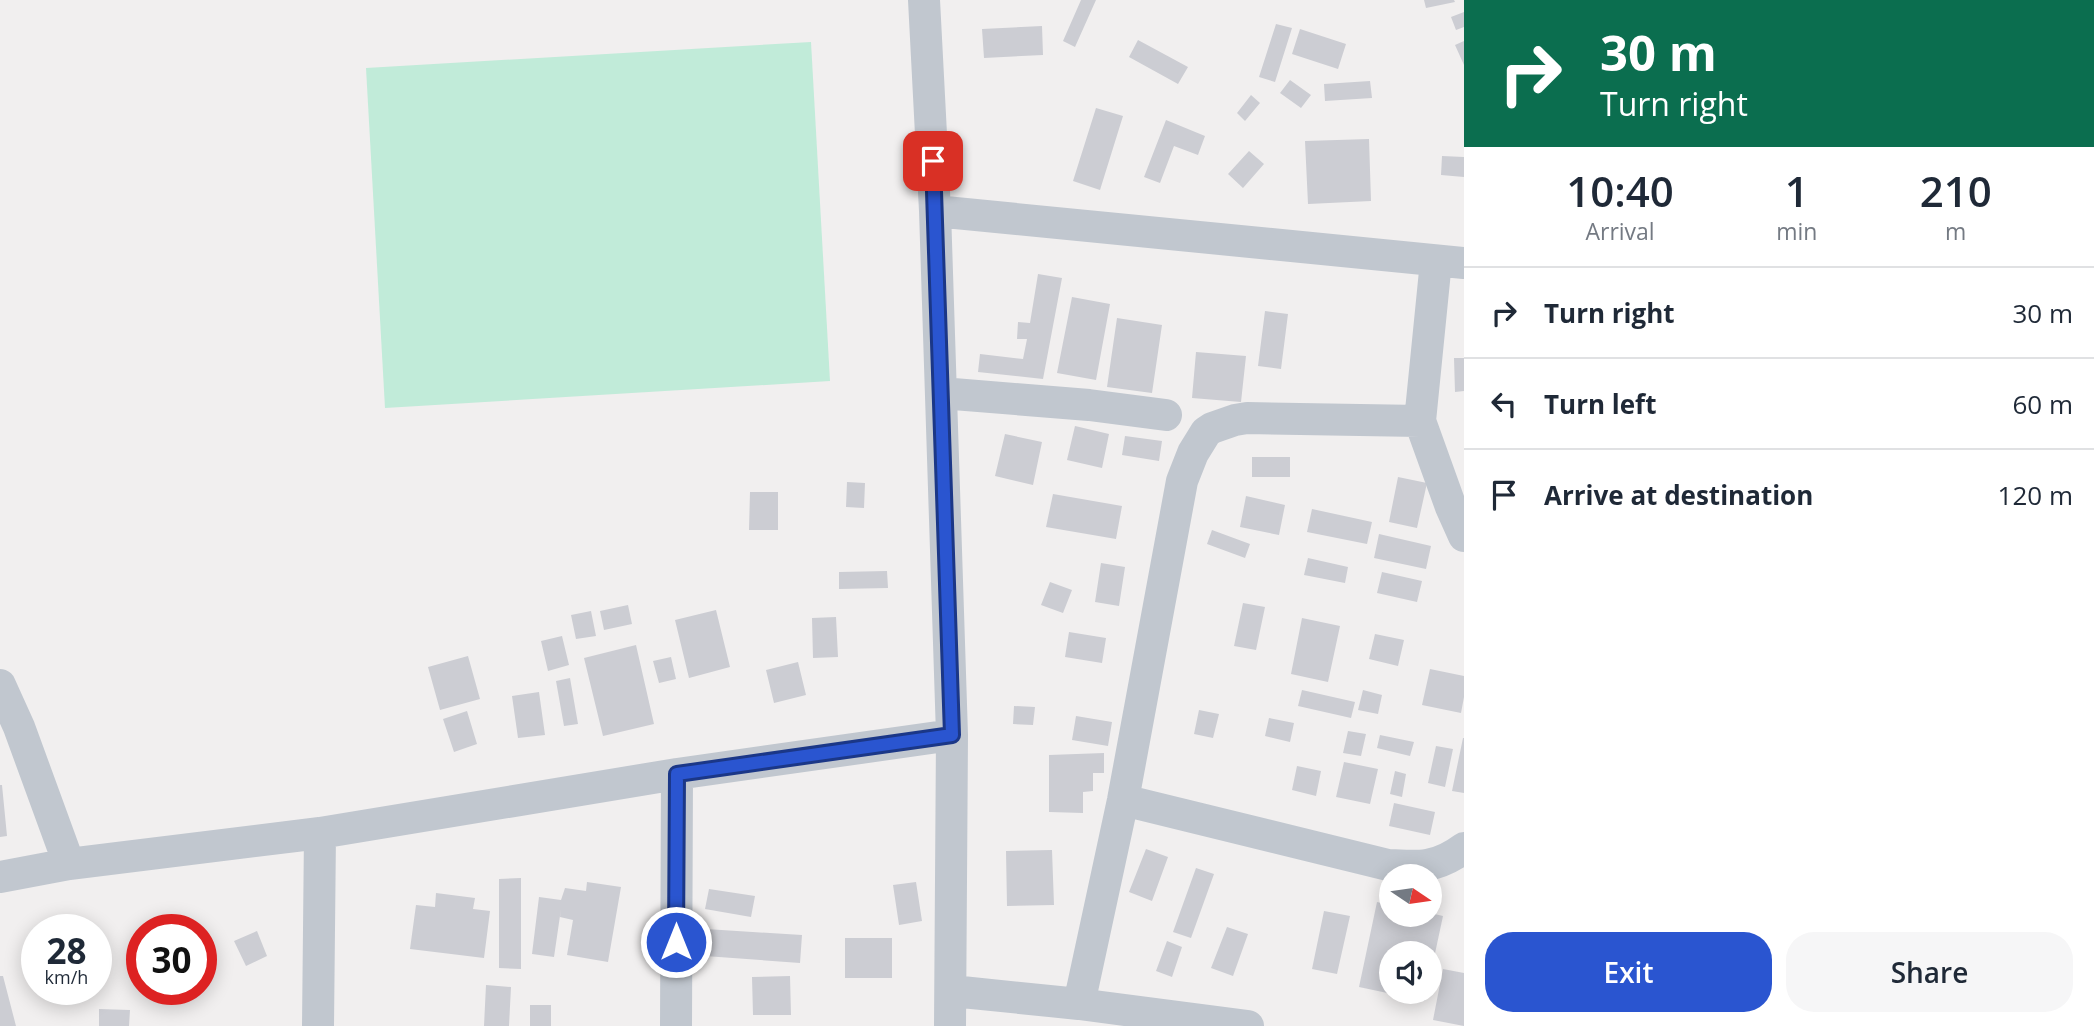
<!DOCTYPE html>
<html lang="en">
<head>
<meta charset="utf-8">
<style>
  :root { --surface:#fff; --page:#f6f6f7; --text:#1f2937; --muted:#747a83; --line:#e0e1e3; --accent:#2a55d0 }
  body { margin:0; font-family:"Open Sans",sans-serif; background:var(--page); color:var(--text); height:100vh; display:flex; flex-direction:column; font-size:26px; white-space:nowrap }
  * { box-sizing:border-box; margin:0 }
  p { font-size:23px; color:var(--muted) }
  .icon { flex:none; width:38px; height:38px; fill:none; stroke:currentColor; stroke-width:2; stroke-linecap:round; stroke-linejoin:round }
  .map { position:relative; flex:1; overflow:hidden }
  .panel { display:flex; flex-direction:column; background:var(--surface); width:630px }
  .panel>* { flex:none }
  .hud { background:#0b6e4f; color:#fff; overflow:hidden }
  .needle { width:46px; rotate:103deg }
  .buttons { position:absolute; left:1379px; top:864px; display:grid; gap:14px }
  .buttons a { display:grid; place-items:center; width:63px; height:63px; border-radius:50%; background:var(--surface); box-shadow:0 4px 18px #0003; font-size:35px }
  .speed { position:absolute; left:21px; top:914px; display:flex; gap:14px; font-size:35px; font-weight:700; text-align:center }
  .speed>* { display:grid; place-content:center; width:91px; height:91px; border-radius:50%; background:var(--surface); box-shadow:0 4px 18px #0003; line-height:1 }
  .speed small { font-size:18px; font-weight:400 }
  .speed .limit { border:10px solid #d22; background:#fff; color:#111 }
  .pin { position:absolute; display:grid; place-items:center; width:60px; height:60px; color:#fff; margin:-30px; border-radius:14px; box-shadow:0 4px 10px #0006 }
  .me { position:absolute; width:77px; margin:-38px; rotate:0deg; stroke-linejoin:round; filter:drop-shadow(0 0 5px #0008) }
  .turn { display:flex; align-items:center; gap:24px; height:147px; padding:0 21px; font-size:32px }
  .turn .icon { width:91px; height:91px; stroke-width:2.5 }
  .turn b { display:block; font-size:49px; line-height:60px }
  .eta { display:flex; justify-content:space-evenly; align-items:center; height:119px; text-align:center }
  .eta b { font-size:42px; font-weight:600; line-height:49px }
  .action { display:flex; gap:14px; margin-top:auto; padding:14px 21px }
  .action a { flex:1; height:80px; border-radius:28px; background:var(--accent); color:#fff; font-size:28px; font-weight:600; line-height:80px; text-align:center }
  .action a+a { background:var(--page); color:var(--text) }
  ul { padding:0; list-style:none }
  li { display:flex; align-items:center; gap:21px; height:91px; padding:0 21px; border-top:2px solid var(--line) }
  li div { flex:1 }
  li b { display:block; font-size:26px }
  li em { font-style:normal }
  main { display:flex; flex:1; min-height:0 }
  .map>svg:first-child { display:block }
  .green { fill:#c1ebd9 }
  .building { fill:#cccdd3 }
  .lines { fill:none; stroke-linecap:round; stroke-linejoin:round }
  .street { stroke:#c1c7cf; stroke-width:32 }
  .route-casing { stroke:#1b3787; stroke-width:18 }
  .route { stroke:#2a55d0; stroke-width:12 }
</style>
</head>
<body>
<main>
<div class="map">
<svg width="1464" height="1026" viewBox="0 0 1464 1026">
  <rect width="100%" height="100%" fill="#f1efef"/>
  <path class="green" d="M 811,42 L 830,381 L 385,408 L 366,68 Z"/>
  <path class="building" d="M 1081,0 L 1096,0 L 1075,47 L 1063,41 Z
    M 1424,0 L 1454,0 L 1455,2 L 1426,8 Z
    M 1464,12 L 1464,27 L 1456,30 L 1451,17 Z
    M 1276,24 L 1292,28 L 1275,82 L 1259,77 Z
    M 1042,26 L 1043,55 L 984,58 L 982,29 Z
    M 1300,29 L 1346,44 L 1338,69 L 1292,54 Z
    M 1138,40 L 1188,67 L 1178,84 L 1129,57 Z
    M 1464,41 L 1464,65 L 1455,45 Z
    M 1290,80 L 1311,95 L 1301,108 L 1280,93 Z
    M 1370,81 L 1372,98 L 1325,101 L 1324,84 Z
    M 1251,95 L 1260,103 L 1245,121 L 1237,113 Z
    M 1096,108 L 1123,116 L 1100,190 L 1073,181 Z
    M 1166,120 L 1205,136 L 1198,155 L 1174,146 L 1160,183 L 1144,177 Z
    M 1369,139 L 1371,201 L 1308,204 L 1305,141 Z
    M 1249,151 L 1264,164 L 1243,188 L 1228,174 Z
    M 1442,156 L 1464,157 L 1464,177 L 1441,175 Z
    M 1038,274 L 1062,278 L 1043,379 L 978,372 L 980,354 L 1023,359 L 1027,339 L 1017,339 L 1018,322 L 1030,323 Z
    M 1072,297 L 1110,304 L 1096,380 L 1057,373 Z
    M 1265,311 L 1288,314 L 1281,369 L 1258,366 Z
    M 1117,318 L 1162,325 L 1152,393 L 1107,387 Z
    M 1196,352 L 1246,356 L 1241,402 L 1192,398 Z
    M 1454,358 L 1464,358 L 1464,391 L 1455,392 Z
    M 1075,426 L 1109,434 L 1102,468 L 1067,460 Z
    M 1005,434 L 1042,442 L 1033,485 L 995,476 Z
    M 1125,436 L 1162,441 L 1159,461 L 1122,455 Z
    M 1252,457 L 1290,457 L 1290,477 L 1252,477 Z
    M 1398,477 L 1427,483 L 1417,528 L 1389,522 Z
    M 847,482 L 865,483 L 864,508 L 846,507 Z
    M 750,492 L 778,492 L 778,530 L 749,530 Z
    M 1053,494 L 1122,506 L 1116,539 L 1046,527 Z
    M 1246,496 L 1285,505 L 1279,535 L 1240,527 Z
    M 1312,509 L 1372,522 L 1367,544 L 1307,532 Z
    M 1212,530 L 1250,544 L 1245,558 L 1207,544 Z
    M 1379,534 L 1431,546 L 1426,569 L 1374,558 Z
    M 1308,558 L 1348,567 L 1345,583 L 1304,575 Z
    M 1101,563 L 1125,567 L 1119,606 L 1095,602 Z
    M 887,571 L 888,588 L 839,589 L 839,572 Z
    M 1382,572 L 1422,581 L 1417,602 L 1377,593 Z
    M 1050,582 L 1072,590 L 1063,613 L 1041,605 Z
    M 1243,603 L 1265,607 L 1256,650 L 1234,646 Z
    M 628,605 L 632,624 L 604,630 L 600,611 Z
    M 716,610 L 730,667 L 689,678 L 675,620 Z
    M 591,611 L 596,636 L 576,639 L 571,615 Z
    M 836,617 L 838,657 L 813,658 L 812,618 Z
    M 1302,618 L 1340,626 L 1328,682 L 1291,674 Z
    M 1069,632 L 1106,638 L 1102,663 L 1065,657 Z
    M 1375,634 L 1404,640 L 1398,666 L 1369,659 Z
    M 562,636 L 569,665 L 548,671 L 541,641 Z
    M 636,645 L 654,724 L 603,736 L 584,658 Z
    M 468,656 L 480,699 L 440,710 L 428,667 Z
    M 671,657 L 676,679 L 659,683 L 653,661 Z
    M 798,662 L 806,695 L 774,703 L 766,670 Z
    M 1430,669 L 1464,676 L 1464,697 L 1461,713 L 1422,705 Z
    M 570,678 L 578,724 L 564,726 L 556,681 Z
    M 1302,690 L 1355,702 L 1351,718 L 1298,706 Z
    M 1363,690 L 1382,695 L 1378,714 L 1358,710 Z
    M 539,692 L 545,735 L 518,738 L 512,696 Z
    M 1014,706 L 1035,707 L 1033,725 L 1013,724 Z
    M 1199,710 L 1219,714 L 1213,738 L 1194,734 Z
    M 467,711 L 477,744 L 454,752 L 443,719 Z
    M 1076,716 L 1112,722 L 1108,746 L 1072,740 Z
    M 1269,718 L 1294,723 L 1290,742 L 1265,736 Z
    M 1348,731 L 1366,734 L 1361,756 L 1343,753 Z
    M 1380,735 L 1414,742 L 1410,756 L 1377,748 Z
    M 1463,738 L 1464,738 L 1464,793 L 1452,791 Z
    M 1436,746 L 1453,749 L 1445,787 L 1428,783 Z
    M 1104,753 L 1104,773 L 1093,773 L 1093,791 L 1083,792 L 1083,813 L 1049,812 L 1049,755 Z
    M 1344,762 L 1378,769 L 1370,804 L 1336,797 Z
    M 1297,766 L 1321,771 L 1316,796 L 1292,790 Z
    M 1395,771 L 1406,774 L 1402,797 L 1390,794 Z
    M 0,785 L 2,785 L 7,836 L 0,837 Z
    M 1394,803 L 1435,812 L 1430,835 L 1389,826 Z
    M 1146,849 L 1168,857 L 1152,901 L 1129,892 Z
    M 1052,850 L 1054,905 L 1007,906 L 1006,851 Z
    M 1196,868 L 1214,874 L 1191,938 L 1173,932 Z
    M 521,878 L 521,969 L 499,968 L 499,879 Z
    M 587,882 L 621,887 L 608,962 L 567,955 L 573,920 L 560,917 L 561,909 L 554,957 L 532,954 L 539,897 L 561,900 L 565,888 L 586,891 Z
    M 916,882 L 922,921 L 899,925 L 893,885 Z
    M 709,889 L 755,896 L 751,917 L 705,909 Z
    M 436,893 L 475,898 L 473,909 L 490,911 L 484,958 L 410,949 L 416,905 L 435,907 Z
    M 1377,902 L 1391,905 L 1391,915 L 1430,915 L 1430,913 L 1443,916 L 1431,972 L 1430,954 L 1391,954 L 1391,992 L 1426,992 L 1425,1001 L 1359,987 Z
    M 1324,911 L 1350,916 L 1337,974 L 1312,969 Z
    M 1227,927 L 1248,934 L 1233,976 L 1211,968 Z
    M 706,929 L 802,935 L 800,963 L 705,956 Z
    M 257,931 L 267,956 L 246,966 L 234,941 Z
    M 845,938 L 892,938 L 892,978 L 845,978 Z
    M 1167,941 L 1182,947 L 1172,977 L 1156,971 Z
    M 1443,969 L 1464,973 L 1464,1026 L 1433,1020 Z
    M 0,976 L 3,976 L 16,1026 L 0,1026 Z
    M 790,976 L 791,1015 L 753,1015 L 752,977 Z
    M 486,985 L 511,987 L 509,1026 L 484,1026 Z
    M 530,1005 L 551,1005 L 551,1026 L 530,1026 Z
    M 99,1009 L 130,1010 L 129,1026 L 99,1026 Z"/>
  <g class="lines">
    <path class="street" d="M 924,0 L 935,211 L 952,735 L 950,1026
      M 935,211 L 1464,263
      M 1436,261 L 1420,421 L 1451,507 L 1464,536
      M 941,393 L 1089,405 L 1166,415
      M 0,685 L 19,727 L 69,864
      M 1123,800 L 1388,865 C 1420,867 1437,868 1464,848
      M 0,877 L 69,864 L 320,833 L 677,774 L 952,735
      M 952,991 L 1079,1004 L 1248,1026
      M 1079,1004 L 1123,800 L 1182,481 L 1193,453 L 1206,432 L 1212,428 L 1235,420 L 1247,418 L 1420,421
      M 318,1026 L 320,833
      M 676,1026 L 677,774"/>
  </g>
  <g class="lines">
    <g class="route-casing">
      <path id="route" d="M 676,942 L 677,774 L 952,735 L 933,161"/>
    </g>
    <use href="#route" class="route"/>
  </g>
</svg>
<div class="buttons">
<a><svg class="needle" viewBox="-14 -14 28 28"><path d="M0-13l5 13h-10z" fill="#e53935"/><path d="M0 13l5-13h-10z" fill="#747a83"/></svg></a>
<a><svg class="icon" aria-label="sound" viewBox="0 0 24 24"><path d="M4 9h4l5-4v14l-5-4H4zM17 9q2 3 0 6"/></svg></a>
</div>
<div class="speed"><div>28<small>km/h</small></div><div class="limit">30</div></div>
<div class="pin" style="left:933px;top:161px;background:#d93025"><svg class="icon" aria-label="arrive" viewBox="0 0 24 24"><path d="M6 21V4h12l-3 4 3 4H6"/></svg></div>
<svg class="me" style="left:676px;top:942px" viewBox="-20 -20 40 40"><circle r="17" fill="#2a55d0" stroke="#fff" stroke-width="3"/><path d="M0-11L8 9 0 5-8 9z" fill="#fff"/></svg>
</div>
<section class="panel">
<div class="hud">
<div class="turn"><svg class="icon" aria-label="right" viewBox="0 0 24 24"><path d="M7 20v-9h11M14 6l5 5-5 5"/></svg><div><b>30 m</b>Turn right</div></div>
</div>
<div class="eta">
<div><b>10:40</b><p>Arrival</p></div>
<div><b>1</b><p>min</p></div>
<div><b>210</b><p>m</p></div>
</div>
<ul>
<li><svg class="icon" aria-label="right" viewBox="0 0 24 24"><path d="M7 20v-9h11M14 6l5 5-5 5"/></svg><div><b>Turn right</b></div><em>30 m</em></li>
<li><svg class="icon" aria-label="left" viewBox="0 0 24 24"><path d="M17 20v-9H6M10 6l-5 5 5 5"/></svg><div><b>Turn left</b></div><em>60 m</em></li>
<li><svg class="icon" aria-label="arrive" viewBox="0 0 24 24"><path d="M6 21V4h12l-3 4 3 4H6"/></svg><div><b>Arrive at destination</b></div><em>120 m</em></li>
</ul>
<div class="action"><a>Exit</a><a>Share</a></div>
</section>
</main>
</body>
</html>
